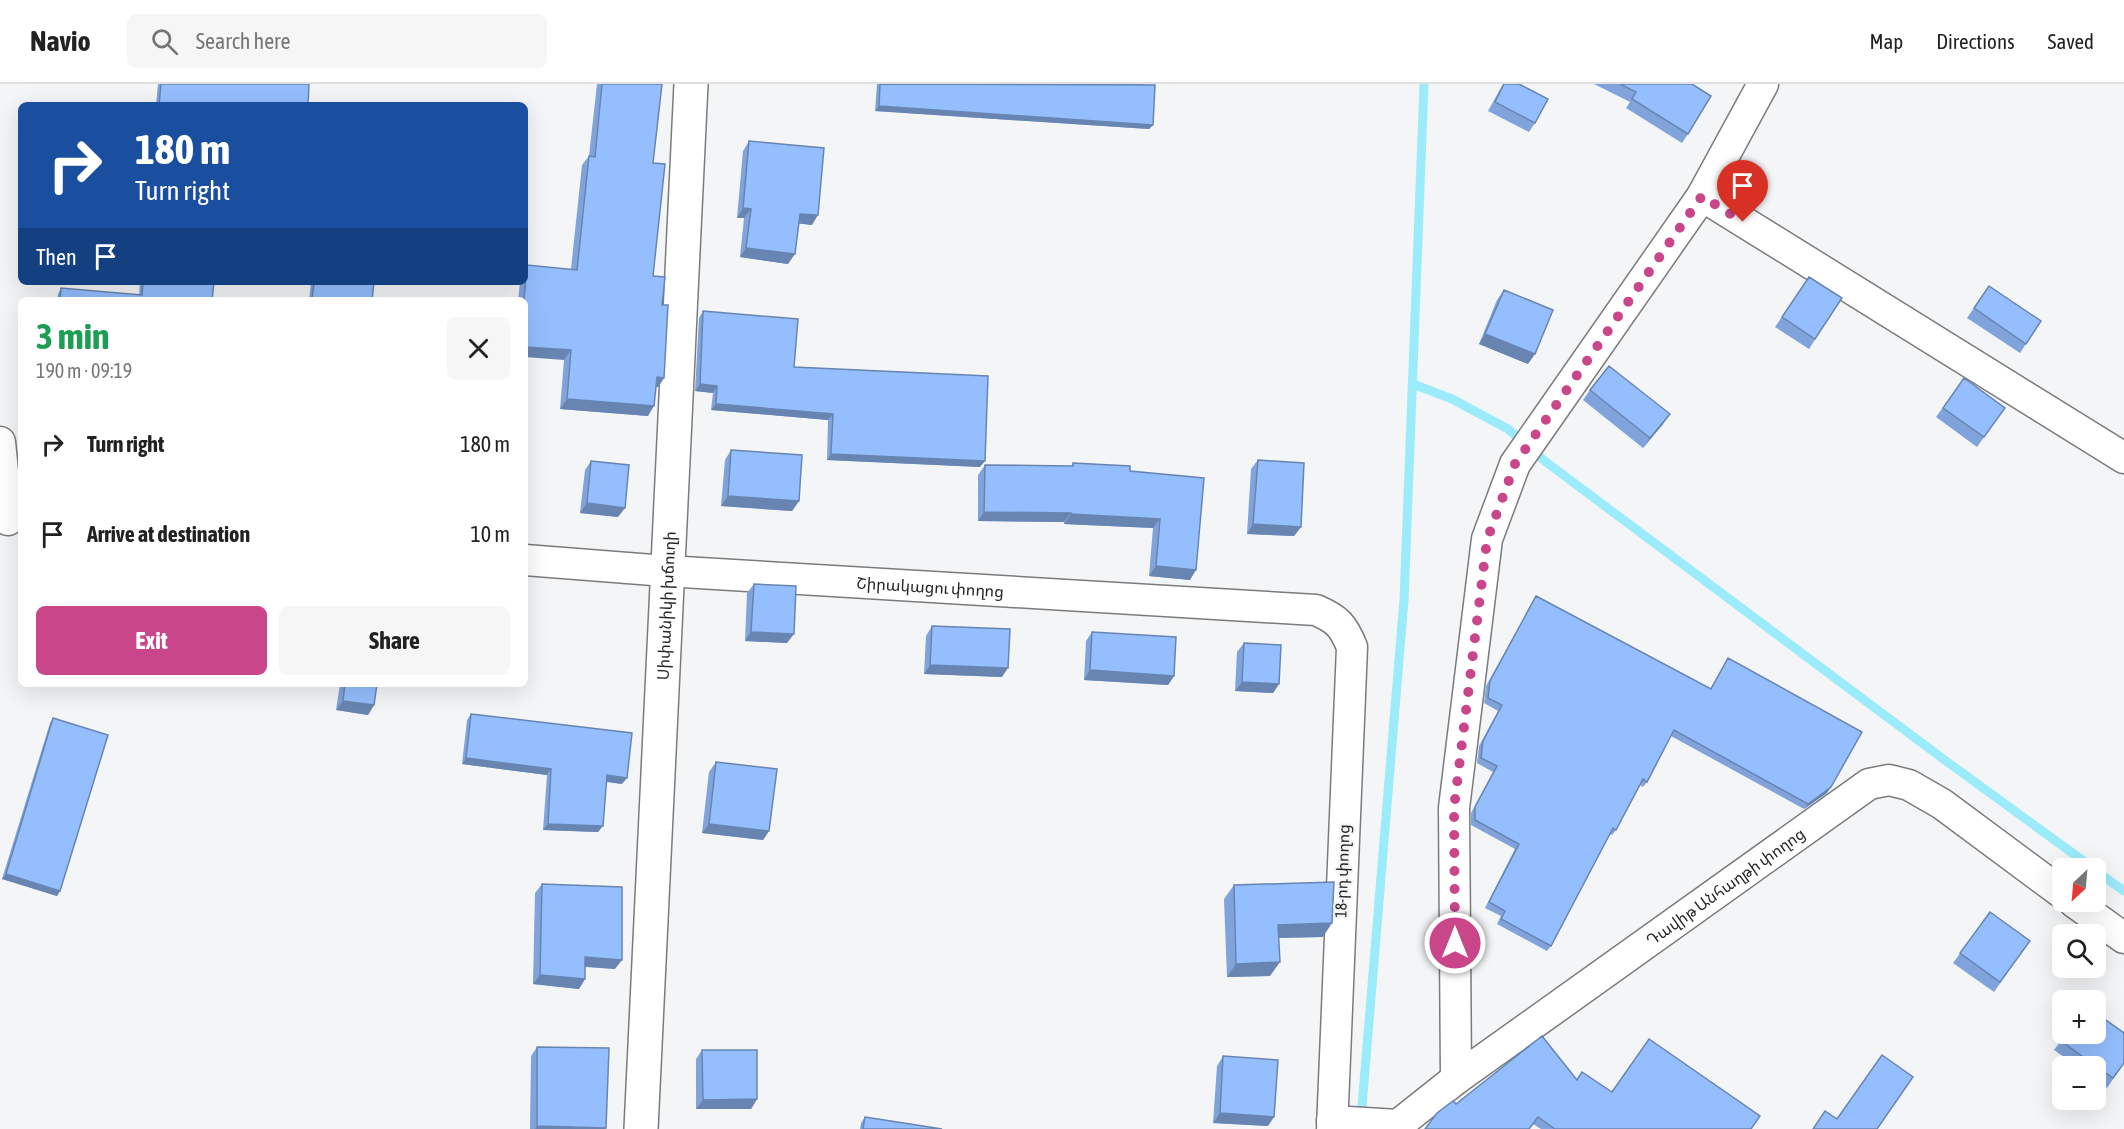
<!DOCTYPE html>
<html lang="en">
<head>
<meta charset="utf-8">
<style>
  :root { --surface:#fff; --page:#f6f6f6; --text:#222; --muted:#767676; --line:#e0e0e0; --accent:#ca468b }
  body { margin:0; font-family:"Asap Condensed","Noto Sans Armenian",sans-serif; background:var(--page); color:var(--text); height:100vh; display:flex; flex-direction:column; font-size:22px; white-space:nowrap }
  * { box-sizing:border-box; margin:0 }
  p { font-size:20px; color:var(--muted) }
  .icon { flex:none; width:33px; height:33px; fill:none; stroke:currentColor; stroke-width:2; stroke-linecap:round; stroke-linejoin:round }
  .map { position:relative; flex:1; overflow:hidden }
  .panel { position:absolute; left:18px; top:213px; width:510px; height:390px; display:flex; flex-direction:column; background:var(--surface); border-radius:9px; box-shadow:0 6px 24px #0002 }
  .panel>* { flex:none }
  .banner { position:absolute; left:18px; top:18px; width:510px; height:183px; border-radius:9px; box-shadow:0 6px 24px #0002; background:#1a4fa0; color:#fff; overflow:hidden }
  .needle { width:39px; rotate:206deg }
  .buttons { position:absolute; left:2052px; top:774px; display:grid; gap:12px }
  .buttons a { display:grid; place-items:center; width:54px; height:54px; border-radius:9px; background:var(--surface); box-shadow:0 6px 24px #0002; font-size:30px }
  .pin { position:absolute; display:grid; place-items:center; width:51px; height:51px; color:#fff; margin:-62px -26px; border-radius:50% 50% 50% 0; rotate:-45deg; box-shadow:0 0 6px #0007 }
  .pin .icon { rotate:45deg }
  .me { position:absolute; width:66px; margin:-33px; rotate:0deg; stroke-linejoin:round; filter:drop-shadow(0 0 4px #0008) }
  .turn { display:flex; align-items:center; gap:21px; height:126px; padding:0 18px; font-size:27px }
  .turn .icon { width:78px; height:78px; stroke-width:2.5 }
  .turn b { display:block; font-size:42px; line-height:51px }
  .then { display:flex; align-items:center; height:57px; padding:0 18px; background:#0003; gap:12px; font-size:22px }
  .round { display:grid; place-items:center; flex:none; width:63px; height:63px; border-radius:9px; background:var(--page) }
  .summary { display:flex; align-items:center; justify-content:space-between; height:102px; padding:0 18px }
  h1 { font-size:36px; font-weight:700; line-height:45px; color:#1e9e55 }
  .primary-button { display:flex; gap:12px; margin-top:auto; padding:12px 18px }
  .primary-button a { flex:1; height:69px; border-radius:9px; background:var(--accent); color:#fff; font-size:24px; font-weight:700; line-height:69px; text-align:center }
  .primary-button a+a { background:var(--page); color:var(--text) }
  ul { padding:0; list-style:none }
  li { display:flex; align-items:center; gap:18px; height:90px; padding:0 18px }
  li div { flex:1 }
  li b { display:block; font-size:22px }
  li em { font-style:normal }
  header { display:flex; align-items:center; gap:36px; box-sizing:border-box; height:84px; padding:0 30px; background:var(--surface); border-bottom:2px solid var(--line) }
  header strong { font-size:28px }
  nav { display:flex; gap:33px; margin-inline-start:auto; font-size:21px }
  .search { width:420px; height:54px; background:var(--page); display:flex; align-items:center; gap:15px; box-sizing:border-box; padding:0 21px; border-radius:9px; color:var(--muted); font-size:22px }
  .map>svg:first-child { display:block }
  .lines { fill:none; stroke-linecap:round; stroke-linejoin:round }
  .stream { stroke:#9cebfb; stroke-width:9 }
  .minor-casing { stroke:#7b7b7c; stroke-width:33 }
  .secondary-casing { stroke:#7b7b7c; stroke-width:36 }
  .minor { stroke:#fff; stroke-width:30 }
  .secondary { stroke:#fff; stroke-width:33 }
  .wall { fill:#7fa3da }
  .shaded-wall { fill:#6885b1 }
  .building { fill:#94befd; stroke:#6885b1; stroke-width:1.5 }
  .route { stroke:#ca468b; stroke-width:10; stroke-dasharray:0 18 }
  .labels { text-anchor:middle; stroke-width:4.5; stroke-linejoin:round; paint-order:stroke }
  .street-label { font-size:16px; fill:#252626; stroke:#f4f5f6 }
</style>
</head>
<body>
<header>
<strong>Navio</strong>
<div class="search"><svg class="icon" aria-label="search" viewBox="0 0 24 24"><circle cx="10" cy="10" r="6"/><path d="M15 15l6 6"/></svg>Search here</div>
<nav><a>Map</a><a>Directions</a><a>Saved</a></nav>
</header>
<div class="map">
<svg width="2124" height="1045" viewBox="0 0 2124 1045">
  <rect width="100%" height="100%" fill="#f4f5f6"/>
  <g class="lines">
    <path class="stream" d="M 1413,300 L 1452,315 L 1508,345 L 1546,378 L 1946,677 L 2093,784
      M 2096,787 L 2124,807
      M 1361,1034 L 1404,516 L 1424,0"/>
    <g class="minor-casing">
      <g id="minor">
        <path d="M 1702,112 L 2124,374"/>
        <path d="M 0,358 L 8,436"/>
        <path id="s1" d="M 525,476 L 666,487 L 1316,526 C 1337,535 1343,541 1352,563 L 1332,1045"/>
        <path d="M 2074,818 L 2124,854"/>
        <path d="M 1456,995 L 1454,724 L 1487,455 L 1515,380 L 1702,112 L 1763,0"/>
        <path d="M 1332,1037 L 1398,1041"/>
        <path id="s2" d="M 1398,1041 L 1456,995 L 1869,700 L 1889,696 L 1909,701 L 1942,720 L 2062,809"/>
      </g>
    </g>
    <g class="secondary-casing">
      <g id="secondary">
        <path id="s3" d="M 641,1045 L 691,0"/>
      </g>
    </g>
    <use href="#minor" class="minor"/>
    <use href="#secondary" class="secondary"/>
  </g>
  <path class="wall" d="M 158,0 L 309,0 L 308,21 L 156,21 Z
    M 597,0 L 662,0 L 653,79 L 653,192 L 662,221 L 664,294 L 658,303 L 656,303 L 648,332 L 560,325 L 564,276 L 525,216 L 518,216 L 520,198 L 525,198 L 525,184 L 527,181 L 571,185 L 582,81 L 589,72 Z
    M 877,0 L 1144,0 L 1153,41 L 1149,45 L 875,27 Z
    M 1503,0 L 1519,0 L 1535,39 L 1529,48 L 1488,27 Z
    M 1594,0 L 1692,0 L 1688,50 L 1682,59 L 1626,24 L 1630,18 Z
    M 749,57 L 812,141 L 799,139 L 788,180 L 740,173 L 744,134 L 737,134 L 743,67 Z
    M 1809,193 L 1842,214 L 1809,265 L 1775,243 Z
    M 140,198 L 214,198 L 212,216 L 57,216 L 58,210 L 61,204 L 139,211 Z
    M 311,198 L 374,198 L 372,216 L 309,216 Z
    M 1989,202 L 2041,237 L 2020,269 L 1967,234 Z
    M 1504,206 L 1528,280 L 1479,260 L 1497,216 Z
    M 703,227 L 794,283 L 980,383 L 827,376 L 828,336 L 711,326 L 713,309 L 695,307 L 699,234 Z
    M 1964,294 L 2005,324 L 1977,363 L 1936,333 Z
    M 1590,306 L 1663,340 L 1643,364 L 1583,316 Z
    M 731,366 L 799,417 L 792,427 L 721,422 L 725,376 Z
    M 1258,376 L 1301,443 L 1294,452 L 1247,450 L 1251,385 Z
    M 591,377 L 618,433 L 580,429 L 585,386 Z
    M 1073,379 L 1130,387 L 1204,394 L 1190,496 L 1149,492 L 1153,444 L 1064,440 L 1064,438 L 978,437 L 978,391 L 985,381 L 1071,382 Z
    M 754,500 L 787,559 L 745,557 L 747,509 Z
    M 1536,512 L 1710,605 L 1728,574 L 1827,709 L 1804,725 L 1671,652 L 1647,698 L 1643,703 L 1640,701 L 1616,746 L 1612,751 L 1610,750 L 1551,862 L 1547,867 L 1497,840 L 1501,832 L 1485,824 L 1515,765 L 1471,741 L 1471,729 L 1493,688 L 1477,679 L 1479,662 L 1498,627 L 1484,619 L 1486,602 Z
    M 932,542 L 1002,593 L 924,590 L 926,552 Z
    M 1092,548 L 1174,592 L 1168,601 L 1084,596 L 1086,557 Z
    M 1244,559 L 1279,600 L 1273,609 L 1235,607 L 1237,568 Z
    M 340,600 L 377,600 L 374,621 L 368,631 L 336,626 Z
    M 471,630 L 622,700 L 606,698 L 598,748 L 543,746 L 547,691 L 462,680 L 467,636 Z
    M 53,634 L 60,807 L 57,812 L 2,795 L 50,639 Z
    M 716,678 L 769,747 L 763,756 L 702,749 L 709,688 Z
    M 542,800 L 615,885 L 585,883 L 585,895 L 579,905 L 533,900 L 535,809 Z
    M 1234,801 L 1323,853 L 1279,854 L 1270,892 L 1227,893 L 1224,815 Z
    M 1990,828 L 2030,857 L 1994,908 L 1953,879 Z
    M 2066,950 L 2124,979 L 2107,1004 L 2096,996 L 2096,982 L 2077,982 L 2054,966 Z
    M 537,963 L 606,1044 L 605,1045 L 530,1045 L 531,972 Z
    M 702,966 L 757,1015 L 751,1025 L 696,1025 L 696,975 Z
    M 1223,972 L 1268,1042 L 1213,1039 L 1217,982 Z
    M 1576,996 L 1612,1008 L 1751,1045 L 1541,1045 L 1533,1040 L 1456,1020 Z
    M 865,1033 L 942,1045 L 860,1045 L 861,1039 Z"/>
  <path class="shaded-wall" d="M 879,22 L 1153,41 L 1149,45 L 875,27 Z
    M 743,124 L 751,125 L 744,134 L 737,134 Z
    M 800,130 L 818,131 L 812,141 L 793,139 Z
    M 746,164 L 795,170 L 788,180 L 740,173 Z
    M 1485,250 L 1535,270 L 1528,280 L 1479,260 Z
    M 525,263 L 571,266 L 564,276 L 525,273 Z
    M 657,293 L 664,294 L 658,303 L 650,303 Z
    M 700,300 L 717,302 L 713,309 L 695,307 Z
    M 567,315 L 654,322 L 648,332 L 560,325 Z
    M 716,320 L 833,330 L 828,336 L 711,326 Z
    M 1670,330 L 1663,340 L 1643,364 L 1650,354 Z
    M 831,370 L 985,377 L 980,383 L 827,376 Z
    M 728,412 L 799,417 L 792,427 L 721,422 Z
    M 587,419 L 625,424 L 618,433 L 580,429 Z
    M 984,428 L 1071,429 L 1064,438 L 978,437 Z
    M 1071,430 L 1160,435 L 1153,444 L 1064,440 Z
    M 1253,440 L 1301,443 L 1294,452 L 1247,450 Z
    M 1156,482 L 1196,486 L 1190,496 L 1149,492 Z
    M 751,548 L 794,550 L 787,559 L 745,557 Z
    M 930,581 L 1008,584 L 1002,593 L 924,590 Z
    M 1090,586 L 1174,592 L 1168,601 L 1084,596 Z
    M 1242,598 L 1279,600 L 1273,609 L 1235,607 Z
    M 343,617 L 374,621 L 368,631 L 336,626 Z
    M 466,674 L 551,685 L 547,691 L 462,680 Z
    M 607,691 L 627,694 L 622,700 L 603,697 Z
    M 1831,703 L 1827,709 L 1804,725 L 1808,720 Z
    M 548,740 L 603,742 L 598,748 L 543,746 Z
    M 709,740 L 769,747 L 763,756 L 702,749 Z
    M 6,790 L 60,807 L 57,812 L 2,795 Z
    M 1332,839 L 1323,853 L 1269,854 L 1278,841 Z
    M 585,873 L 622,876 L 615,885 L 578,882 Z
    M 1280,878 L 1270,892 L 1227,893 L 1236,880 Z
    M 540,891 L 585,895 L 579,905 L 533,900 Z
    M 757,1015 L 751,1025 L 696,1025 L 703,1016 Z
    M 1220,1029 L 1274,1033 L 1268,1042 L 1213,1039 Z
    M 537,1042 L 606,1044 L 605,1045 L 535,1045 Z"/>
  <path class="building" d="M 161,0 L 309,0 L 308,21 L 159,21 Z
    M 602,0 L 662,0 L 653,79 L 665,80 L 653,192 L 665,193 L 662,221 L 668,221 L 664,294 L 657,293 L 654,322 L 567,315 L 571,266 L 525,263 L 525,216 L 524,216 L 527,181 L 577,186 L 589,72 L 595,73 Z
    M 880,0 L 1155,1 L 1153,41 L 879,22 Z
    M 1504,0 L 1519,0 L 1548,15 L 1535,39 L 1495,18 Z
    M 1620,0 L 1692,0 L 1711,12 L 1688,50 L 1632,15 L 1636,8 Z
    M 749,57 L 824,64 L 818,131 L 800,130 L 795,170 L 746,164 L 751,125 L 743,124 Z
    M 1809,193 L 1842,214 L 1815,255 L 1782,233 Z
    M 143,198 L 214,198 L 212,216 L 60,216 L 61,204 L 142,211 Z
    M 314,198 L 374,198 L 372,216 L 312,216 Z
    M 1989,202 L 2041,237 L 2026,260 L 1974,224 Z
    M 1504,206 L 1553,226 L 1535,270 L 1485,250 Z
    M 703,227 L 798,235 L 794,283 L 988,292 L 985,377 L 831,370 L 833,330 L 716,320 L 717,302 L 700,300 Z
    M 1609,282 L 1670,330 L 1650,354 L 1590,306 Z
    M 1964,294 L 2005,324 L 1984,353 L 1943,324 Z
    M 731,366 L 802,371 L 799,417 L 728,412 Z
    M 1258,376 L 1304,379 L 1301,443 L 1253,440 Z
    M 591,377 L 629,381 L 625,424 L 587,419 Z
    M 1073,379 L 1130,382 L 1130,387 L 1204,394 L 1196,486 L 1156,482 L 1160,435 L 1071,430 L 1071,429 L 984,428 L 985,381 L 1073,382 Z
    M 754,500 L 796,502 L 794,550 L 751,548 Z
    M 1536,512 L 1711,605 L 1728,574 L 1862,648 L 1831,703 L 1808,720 L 1674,646 L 1647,698 L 1643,695 L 1616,746 L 1613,744 L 1551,862 L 1501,835 L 1505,827 L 1489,818 L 1519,760 L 1475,736 L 1475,723 L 1497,682 L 1481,674 L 1483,657 L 1502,621 L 1488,614 L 1490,597 Z
    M 932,542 L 1010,545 L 1008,584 L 930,581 Z
    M 1092,548 L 1176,553 L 1174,592 L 1090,586 Z
    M 1244,559 L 1281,561 L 1279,600 L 1242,598 Z
    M 345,600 L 377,600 L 374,621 L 343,617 Z
    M 471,630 L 632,649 L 627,694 L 607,691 L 603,742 L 548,740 L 551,685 L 466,674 Z
    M 53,634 L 108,651 L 60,807 L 6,790 Z
    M 716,678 L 777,685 L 769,747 L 709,740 Z
    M 1334,798 L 1332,839 L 1278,841 L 1280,878 L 1236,880 L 1234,801 Z
    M 542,800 L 622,803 L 622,876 L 585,873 L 585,895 L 540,891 Z
    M 1990,828 L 2030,857 L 2000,898 L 1960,869 Z
    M 2096,929 L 2124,949 L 2124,979 L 2113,994 L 2061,957 L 2066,950 L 2096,950 Z
    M 1542,952 L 1577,996 L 1582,988 L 1612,1008 L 1649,955 L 1760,1032 L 1751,1045 L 1555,1045 L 1538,1033 L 1529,1045 L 1425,1045 L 1437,1029 L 1453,1017 L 1456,1020 Z
    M 537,963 L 609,964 L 606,1044 L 537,1042 Z
    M 702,966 L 757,966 L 757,1015 L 703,1016 Z
    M 1882,971 L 1913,993 L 1877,1045 L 1813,1045 L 1825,1027 L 1837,1035 Z
    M 1223,972 L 1278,976 L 1274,1033 L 1220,1029 Z
    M 865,1033 L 942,1045 L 863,1045 Z"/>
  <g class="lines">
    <path class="route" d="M 1455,859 L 1454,724 L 1487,456 L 1515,380 L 1702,112 L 1743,138"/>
  </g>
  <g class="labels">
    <g class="street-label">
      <text dy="6" stroke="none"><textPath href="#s1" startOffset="406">Շիրակացու փողոց</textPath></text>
      <text dy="6" stroke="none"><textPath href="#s3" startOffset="524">Սիփանիկի խճուղի</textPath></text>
      <text transform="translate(1342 787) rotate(-88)" y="6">18-րդ փողոց</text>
      <text dy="6" stroke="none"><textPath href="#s2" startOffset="405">Դավիթ Անհաղթի փողոց</textPath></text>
    </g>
  </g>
</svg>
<div class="buttons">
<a><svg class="needle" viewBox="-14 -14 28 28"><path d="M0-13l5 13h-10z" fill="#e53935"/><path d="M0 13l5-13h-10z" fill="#767676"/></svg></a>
<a><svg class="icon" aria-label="search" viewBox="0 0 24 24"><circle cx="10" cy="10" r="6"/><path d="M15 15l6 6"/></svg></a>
<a>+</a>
<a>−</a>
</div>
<div class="pin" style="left:1743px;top:138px;background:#d93025"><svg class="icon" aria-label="arrive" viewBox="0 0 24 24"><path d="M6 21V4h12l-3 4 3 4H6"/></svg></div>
<svg class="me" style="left:1455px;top:859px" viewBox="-20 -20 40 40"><circle r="17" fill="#ca468b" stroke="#fff" stroke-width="3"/><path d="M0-11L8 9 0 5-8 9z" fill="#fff"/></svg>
<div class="banner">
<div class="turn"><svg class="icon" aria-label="right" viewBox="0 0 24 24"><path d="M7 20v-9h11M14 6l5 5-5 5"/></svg><div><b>180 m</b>Turn right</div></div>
<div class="then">Then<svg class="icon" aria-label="arrive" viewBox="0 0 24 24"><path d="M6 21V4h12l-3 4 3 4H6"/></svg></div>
</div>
<section class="panel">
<div class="summary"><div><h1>3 min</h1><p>190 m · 09:19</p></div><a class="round"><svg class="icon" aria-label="close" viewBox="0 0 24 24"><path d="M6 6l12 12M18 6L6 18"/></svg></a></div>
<ul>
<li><svg class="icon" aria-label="right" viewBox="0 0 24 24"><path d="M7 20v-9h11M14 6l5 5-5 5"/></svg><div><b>Turn right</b></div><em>180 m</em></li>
<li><svg class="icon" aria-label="arrive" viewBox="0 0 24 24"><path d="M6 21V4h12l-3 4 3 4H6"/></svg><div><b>Arrive at destination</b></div><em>10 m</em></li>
</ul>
<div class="primary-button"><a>Exit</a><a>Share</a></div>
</section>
</div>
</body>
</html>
